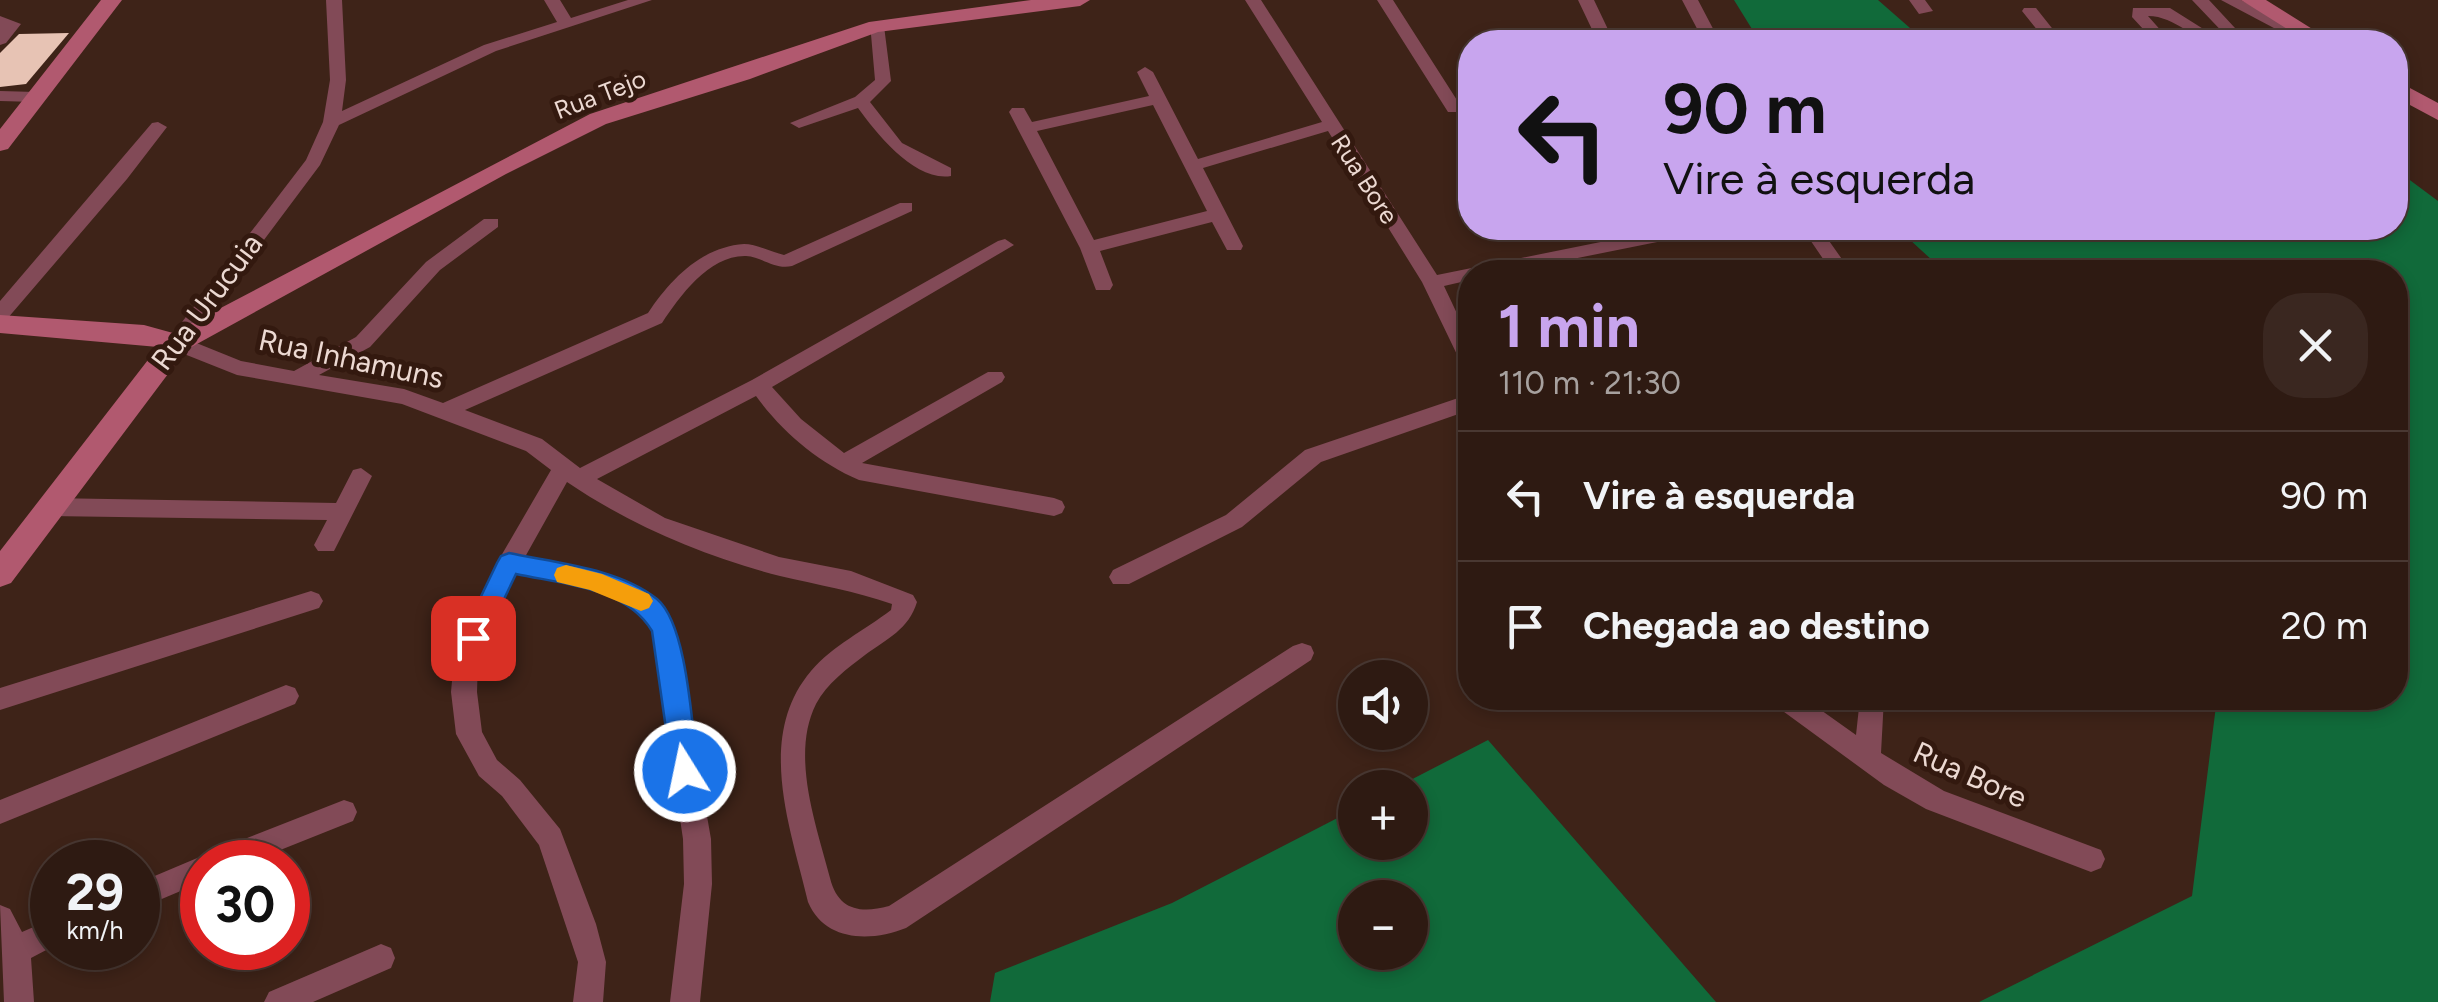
<!DOCTYPE html>
<html lang="pt">
<head>
<meta charset="utf-8">
<style>
  :root { --surface:#2e1a12; --page:#3a2720; --text:#f1f3f6; --muted:#a7a19f; --line:#493832; --accent:#c8a5ee }
  body { margin:0; font-family:Figtree,sans-serif; background:var(--page); color:var(--text); height:100vh; display:flex; flex-direction:column; font-size:38px; white-space:nowrap }
  * { box-sizing:border-box; margin:0 }
  p { font-size:32px; color:var(--muted) }
  .icon { flex:none; width:55px; height:55px; fill:none; stroke:currentColor; stroke-width:2; stroke-linecap:round; stroke-linejoin:round }
  .map { position:relative; flex:1; overflow:hidden }
  .drawer { position:absolute; left:1458px; top:260px; width:950px; height:450px; display:flex; flex-direction:column; background:var(--surface); border-radius:40px; box-shadow:0 5px 15px #0003,0 0 0 2px var(--line) }
  .drawer>* { flex:none }
  .top-card { position:absolute; left:1458px; top:30px; width:950px; height:210px; border-radius:40px; box-shadow:0 5px 15px #0003,0 0 0 2px var(--line); background:#c8a5ee; color:#111; overflow:hidden }
  .tools { position:absolute; left:1338px; top:660px; display:grid; gap:20px }
  .tools a { display:grid; place-items:center; width:90px; height:90px; border-radius:50%; background:var(--surface); box-shadow:0 5px 15px #0003,0 0 0 2px var(--line); font-size:50px }
  .speed { position:absolute; left:30px; top:840px; display:flex; gap:20px; font-size:50px; font-weight:700; text-align:center }
  .speed>* { display:grid; place-content:center; width:130px; height:130px; border-radius:50%; background:var(--surface); box-shadow:0 5px 15px #0003,0 0 0 2px var(--line); line-height:1 }
  .speed small { font-size:25px; font-weight:400 }
  .speed .limit { border:15px solid #d22; background:#fff; color:#111 }
  .pin { position:absolute; display:grid; place-items:center; width:85px; height:85px; color:#fff; margin:-42px; border-radius:20px; box-shadow:0 5px 15px #0006 }
  .me { position:absolute; width:110px; margin:-55px; rotate:350deg; stroke-linejoin:round; filter:drop-shadow(0 0 8px #0008) }
  .turn { display:flex; align-items:center; gap:35px; height:210px; padding:0 40px; font-size:45px }
  .turn .icon { width:130px; height:130px; stroke-width:2.5 }
  .turn b { display:block; font-size:70px; line-height:85px }
  .round { display:grid; place-items:center; flex:none; width:105px; height:105px; border-radius:40px; background:var(--page) }
  .headline { display:flex; align-items:center; justify-content:space-between; height:170px; padding:0 40px }
  h1 { font-size:60px; font-weight:700; line-height:75px; color:var(--accent) }
  ul { padding:0; list-style:none }
  li { display:flex; align-items:center; gap:30px; height:130px; padding:0 40px; border-top:2px solid var(--line) }
  li div { flex:1 }
  li b { display:block; font-size:38px }
  li em { font-style:normal }
  .map>svg:first-child { display:block }
  .forest { fill:#116a3a; fill-rule:evenodd }
  .building { fill:#e7c3b4 }
  .lines { fill:none; stroke-linecap:round; stroke-linejoin:round }
  .street { fill:#824a57; fill-rule:evenodd }
  .secondary { fill:#b1596f; fill-rule:evenodd }
  .route { fill:#1a73e8; stroke:#114b97; stroke-width:2.5 }
  .slow { fill:#f59e0b }
  .labels { text-anchor:middle; stroke-width:10; stroke-linejoin:round; paint-order:stroke }
  .far-street-label { font-size:25px; fill:#ecd9d2; stroke:#33190f }
  .street-label { font-size:30px; fill:#ecd9d2; stroke:#33190f }
</style>
</head>
<body>
<div class="map">
<svg width="2438" height="1002" viewBox="0 0 2438 1002">
  <rect width="100%" height="100%" fill="#3e2318"/>
  <path class="forest" d="M 1734,0 L 1878,0 L 1926,42 L 1760,42 Z
    M 2395,169 L 2438,201 L 2438,1002 L 1979,1002 L 2192,896 L 2217,698 L 2395,698 L 2395,272 L 1945,272 L 1897,228 L 2395,228 Z
    M 1488,740 L 1716,1002 L 990,1002 L 995,973 L 1172,903 L 1355,809 L 1355,842 L 1410,842 L 1410,788 L 1397,787 ZM 1355,898 L 1410,898 L 1410,952 L 1355,952 Z"/>
  <path class="building" d="M 69,33 L 26,84 L 0,87 L 0,53 L 19,34 Z"/>
  <g class="lines">
    <path class="street" d="M 326,0 L 342,0 L 346,80 L 342,111 L 484,45 L 557,22 L 544,0 L 560,0 L 571,18 L 628,0 L 652,0 L 496,51 L 339,125 L 320,165 L 189,340 L 241,361 L 294,371 L 356,337 L 426,262 L 484,219 L 498,219 L 498,227 L 440,270 L 370,347 L 319,375 L 404,389 L 443,403 L 648,313 C 670,280 701,247 744,244 C 756,244 772,252 784,255 L 900,203 L 912,203 L 912,211 L 792,266 C 775,270 762,257 746,256 C 709,255 680,296 662,323 L 465,410 L 542,439 L 580,468 L 752,380 L 998,241 L 1005,239 L 1014,245 L 772,387 L 801,419 L 844,453 L 988,372 L 1002,372 L 1005,377 L 1002,382 L 862,463 L 1054,498 L 1062,501 L 1065,507 L 1062,513 L 1054,516 L 859,480 C 818,462 783,433 756,396 L 597,479 L 665,518 L 779,557 L 851,571 L 913,595 L 917,602 C 909,629 887,639 865,655 C 847,669 827,683 816,704 C 790,756 817,827 830,878 C 838,910 860,914 889,906 L 1293,646 L 1302,643 L 1311,646 L 1314,653 L 1311,660 L 906,928 C 871,942 825,942 808,902 C 791,829 755,737 811,671 C 832,646 865,630 891,610 L 892,604 C 855,591 818,585 780,576 C 706,557 630,525 567,482 L 525,557 C 578,566 643,572 673,622 L 711,839 L 712,884 L 700,1002 L 670,1002 L 684,884 L 683,839 L 652,630 C 627,585 562,582 516,574 L 478,659 L 477,692 L 482,732 L 497,760 L 520,780 L 560,829 L 596,924 L 606,962 L 603,1002 L 573,1002 L 578,962 L 539,845 L 502,796 L 479,776 L 456,734 L 451,692 L 454,659 L 461,638 L 501,556 L 551,470 L 526,451 L 402,404 L 237,375 L 169,348 L 166,343 L 306,160 L 323,122 L 330,80 Z
      M 1245,0 L 1261,0 L 1437,275 L 1670,228 L 1706,228 L 1697,234 L 1508,272 L 1470,272 L 1470,280 L 1444,286 L 1470,341 L 1470,369 L 1463,367 L 1422,282 L 1328,131 L 1203,168 L 1243,246 L 1241,250 L 1227,250 L 1212,222 L 1100,251 L 1113,285 L 1110,290 L 1096,290 L 1080,248 L 1009,112 L 1012,108 L 1024,108 L 1032,122 L 1149,96 L 1137,72 L 1145,67 L 1153,72 L 1198,159 L 1322,122 ZM 1153,105 L 1207,211 L 1094,240 L 1037,131 Z
      M 1377,0 L 1393,0 L 1462,108 L 1460,112 L 1448,112 Z
      M 1578,0 L 1594,0 L 1614,42 L 1598,42 Z
      M 1682,0 L 1698,0 L 1720,42 L 1704,42 Z
      M 1909,0 L 1925,0 L 1933,11 L 1919,14 Z
      M 2192,0 L 2209,0 L 2248,42 L 2232,42 Z
      M 2221,0 L 2241,0 L 2319,42 L 2300,42 Z
      M 2024,8 L 2036,8 L 2063,42 L 2047,42 L 2022,11 Z
      M 2133,8 L 2170,8 L 2224,42 C 2194,44 2177,16 2148,16 L 2171,42 L 2155,42 L 2132,17 Z
      M 0,16 L 21,24 L 6,43 L 0,45 Z
      M 870,23 L 884,26 L 891,81 L 870,102 L 902,143 L 951,168 L 951,176 C 915,182 877,134 858,108 L 799,128 L 790,123 L 855,97 L 875,80 Z
      M 0,91 L 36,92 L 44,97 L 36,102 L 0,101 Z
      M 158,122 L 167,127 L 127,179 L 7,319 L 0,321 L 0,301 L 152,123 Z
      M 1802,228 L 1820,228 L 1851,272 L 1832,272 Z
      M 1470,394 L 1470,410 L 1321,462 L 1242,527 L 1129,584 L 1113,584 L 1109,577 L 1113,570 L 1226,515 L 1305,450 Z
      M 361,468 L 372,476 L 334,551 L 318,551 L 314,545 L 327,520 L 49,516 L 41,513 L 38,507 L 41,501 L 49,498 L 336,503 L 353,470 Z
      M 311,591 L 319,594 L 323,601 L 319,608 L 0,710 L 0,688 Z
      M 286,685 L 295,688 L 299,696 L 295,704 L 0,824 L 0,800 Z
      M 1772,698 L 1804,698 L 1856,735 L 1860,698 L 1884,698 L 1881,753 L 1944,791 L 2101,850 L 2105,859 L 2101,868 L 2091,872 L 1926,809 L 1884,785 L 1776,706 Z
      M 344,800 L 353,803 L 357,812 L 353,821 L 250,862 L 202,862 L 202,882 L 138,909 L 138,883 L 202,856 L 207,858 L 209,853 Z
      M 0,905 L 10,909 L 22,932 L 52,919 L 52,947 L 31,958 L 34,1002 L 4,1002 Z
      M 381,944 L 391,948 L 395,958 L 391,968 L 313,1002 L 264,1002 L 269,992 Z"/>
    <path class="secondary" d="M 101,0 L 122,0 L 8,149 L 0,151 L 0,129 Z
      M 1031,0 L 1090,0 L 1080,6 L 878,32 L 750,79 L 606,124 L 506,174 L 186,350 L 11,583 L 0,587 L 0,551 L 158,347 L 0,333 L 0,315 L 144,325 L 173,333 L 590,114 L 869,22 Z
      M 2241,0 L 2266,0 L 2333,42 L 2308,42 Z
      M 2395,80 L 2438,103 L 2438,120 L 2395,97 Z"/>
  </g>
  <path class="route" d="M 509,553 C 556,563 618,568 657,599 C 688,625 692,730 698,771 L 694,779 L 685,783 L 676,779 L 672,771 L 652,631 C 626,587 562,584 516,574 L 482,645 L 473,648 L 464,645 L 461,638 L 497,563 L 501,556 Z"/>
  <path class="slow" d="M 566,565 L 602,574 L 649,594 L 653,601 L 649,608 L 641,611 L 590,590 L 557,582 L 554,575 L 557,568 Z"/>
  <g class="labels">
    <g class="far-street-label">
      <text transform="translate(600 94) rotate(-21)" y="9">Rua Tejo</text>
      <text transform="translate(1365 179) rotate(57)" y="9">Rua Bore</text>
    </g>
    <g class="street-label">
      <text transform="translate(207 302) rotate(-53)" y="10">Rua Urucuia</text>
      <text transform="translate(351 359) rotate(12)" y="10">Rua Inhamuns</text>
      <text transform="translate(1970 775) rotate(24)" y="10">Rua Bore</text>
    </g>
  </g>
</svg>
<div class="tools">
<a><svg class="icon" aria-label="sound" viewBox="0 0 24 24"><path d="M4 9h4l5-4v14l-5-4H4zM17 9q2 3 0 6"/></svg></a>
<a>+</a>
<a>−</a>
</div>
<div class="speed"><div>29<small>km/h</small></div><div class="limit">30</div></div>
<div class="pin" style="left:473px;top:638px;background:#d93025"><svg class="icon" aria-label="arrive" viewBox="0 0 24 24"><path d="M6 21V4h12l-3 4 3 4H6"/></svg></div>
<svg class="me" style="left:685px;top:771px" viewBox="-20 -20 40 40"><circle r="17" fill="#1a73e8" stroke="#fff" stroke-width="3"/><path d="M0-11L8 9 0 5-8 9z" fill="#fff"/></svg>
<div class="top-card">
<div class="turn"><svg class="icon" aria-label="left" viewBox="0 0 24 24"><path d="M17 20v-9H6M10 6l-5 5 5 5"/></svg><div><b>90 m</b>Vire à esquerda</div></div>
</div>
<section class="drawer">
<div class="headline"><div><h1>1 min</h1><p>110 m · 21:30</p></div><a class="round"><svg class="icon" aria-label="close" viewBox="0 0 24 24"><path d="M6 6l12 12M18 6L6 18"/></svg></a></div>
<ul>
<li><svg class="icon" aria-label="left" viewBox="0 0 24 24"><path d="M17 20v-9H6M10 6l-5 5 5 5"/></svg><div><b>Vire à esquerda</b></div><em>90 m</em></li>
<li><svg class="icon" aria-label="arrive" viewBox="0 0 24 24"><path d="M6 21V4h12l-3 4 3 4H6"/></svg><div><b>Chegada ao destino</b></div><em>20 m</em></li>
</ul>
</section>
</div>
</body>
</html>
